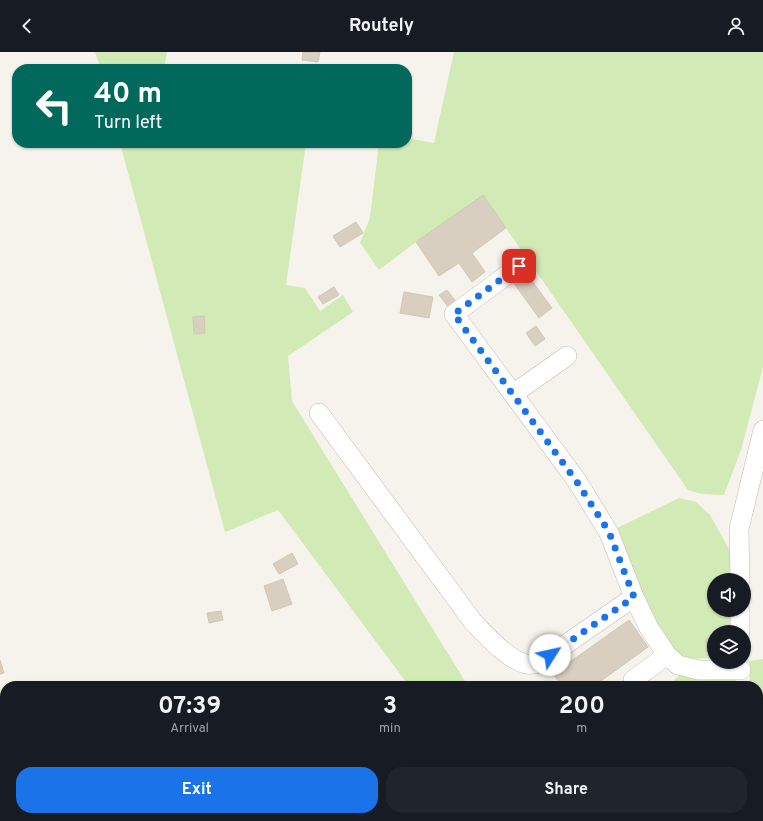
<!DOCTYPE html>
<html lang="en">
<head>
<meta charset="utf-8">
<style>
  :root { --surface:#171b24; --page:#20242c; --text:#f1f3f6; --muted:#9ea1a6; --accent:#1a73e8 }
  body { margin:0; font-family:Overpass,sans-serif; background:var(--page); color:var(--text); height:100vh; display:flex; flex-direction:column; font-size:15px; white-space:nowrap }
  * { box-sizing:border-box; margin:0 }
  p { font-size:13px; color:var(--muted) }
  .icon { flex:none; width:22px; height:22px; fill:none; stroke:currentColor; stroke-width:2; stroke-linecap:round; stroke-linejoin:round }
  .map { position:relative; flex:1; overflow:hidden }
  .side { position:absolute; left:0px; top:629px; width:763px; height:140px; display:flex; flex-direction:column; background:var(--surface); border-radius:16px 16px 0 0; box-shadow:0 1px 3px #0004 }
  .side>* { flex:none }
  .guide { position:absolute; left:12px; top:12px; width:400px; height:84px; border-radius:16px; box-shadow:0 1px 3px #0004; background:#00695c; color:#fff; overflow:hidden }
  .controls { position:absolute; left:707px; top:521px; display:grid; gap:8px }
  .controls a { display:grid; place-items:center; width:44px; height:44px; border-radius:50%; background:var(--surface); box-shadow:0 1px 3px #0004; font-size:20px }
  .pin { position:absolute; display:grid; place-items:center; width:34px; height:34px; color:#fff; margin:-17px; border-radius:8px; box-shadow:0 2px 6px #0006 }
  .me { position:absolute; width:44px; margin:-22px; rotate:55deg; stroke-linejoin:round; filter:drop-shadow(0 0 3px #0008) }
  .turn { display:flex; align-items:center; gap:14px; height:84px; padding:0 16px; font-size:18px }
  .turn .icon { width:52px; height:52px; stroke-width:2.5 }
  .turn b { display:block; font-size:28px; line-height:34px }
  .eta { display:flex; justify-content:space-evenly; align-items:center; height:68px; text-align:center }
  .eta b { font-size:24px; font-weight:700; line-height:28px }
  .button { display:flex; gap:8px; margin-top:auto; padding:8px 16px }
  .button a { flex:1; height:46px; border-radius:16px; background:var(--accent); color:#fff; font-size:16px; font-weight:700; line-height:46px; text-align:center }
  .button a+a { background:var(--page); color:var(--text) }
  header { display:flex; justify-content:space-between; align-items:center; height:52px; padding:0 16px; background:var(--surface); font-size:18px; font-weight:700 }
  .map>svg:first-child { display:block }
  .green { fill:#d2eab5 }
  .building { fill:#d8cfc1; stroke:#d3c7b4 }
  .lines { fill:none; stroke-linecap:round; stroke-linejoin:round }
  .minor-casing { stroke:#c2bbae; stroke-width:20 }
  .minor { stroke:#fff; stroke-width:19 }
  .route { stroke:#1a73e8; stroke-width:7; stroke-dasharray:0 12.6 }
</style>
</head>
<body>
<header><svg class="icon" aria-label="back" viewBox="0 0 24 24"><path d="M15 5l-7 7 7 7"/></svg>Routely<svg class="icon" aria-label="person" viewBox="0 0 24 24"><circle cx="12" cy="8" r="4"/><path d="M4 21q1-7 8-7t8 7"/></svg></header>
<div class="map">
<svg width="763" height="769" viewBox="0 0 763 769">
  <rect width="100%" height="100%" fill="#f6f3ec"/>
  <path class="green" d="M 95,0 L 167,0 L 164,17 L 101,17 Z
    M 454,0 L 763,0 L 763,315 L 741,398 L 724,443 L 702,442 L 688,438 L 483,143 L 416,190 L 379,218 L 360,191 L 370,166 L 379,91 L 407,91 L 407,86 L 434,91 Z
    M 120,91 L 306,91 L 286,233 L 305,236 L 320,259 L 343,243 L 353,260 L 288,304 L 292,349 L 468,634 L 409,634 L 278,458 L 225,480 Z
    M 679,446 L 696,450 L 710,463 L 734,506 L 733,528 L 714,528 L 714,558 L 732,558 L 732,580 L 714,580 L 714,606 L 680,607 L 657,575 L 615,477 Z
    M 763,607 L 763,751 L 758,746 L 758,634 L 750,634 L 749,609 Z
    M 681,622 L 736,623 L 736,634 L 668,634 Z"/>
  <path class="building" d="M 303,0 L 320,0 L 318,10 L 302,8 Z
    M 483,143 L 506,176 L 472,201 L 485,220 L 472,230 L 459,211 L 439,224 L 416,190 Z
    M 356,170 L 363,181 L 340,195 L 333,184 Z
    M 526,221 L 552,256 L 539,266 L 513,230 Z
    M 334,235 L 339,243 L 323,252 L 318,245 Z
    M 447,238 L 457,251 L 449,256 L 439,243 Z
    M 404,240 L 433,245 L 429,266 L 400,261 Z
    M 204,264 L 205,281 L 194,282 L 193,265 Z
    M 536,274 L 545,287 L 535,294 L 526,281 Z
    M 292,501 L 298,512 L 279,522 L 273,512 Z
    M 283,527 L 292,552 L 272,559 L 264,534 Z
    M 221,559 L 223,568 L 209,571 L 207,561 Z
    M 629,568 L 648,595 L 594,634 L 562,634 L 553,622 Z
    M 714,586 L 714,599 L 707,600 L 706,587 Z
    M 0,608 L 4,621 L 0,622 Z
    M 41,631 L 101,634 L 41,634 Z
    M 5,747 L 5,764 L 11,764 L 13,769 L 0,769 L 0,748 Z"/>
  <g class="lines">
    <g class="minor-casing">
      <path id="minor" d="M 519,214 L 454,262 L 577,429 L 609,481 L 634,545 L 649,576 L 667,603 L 678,613 L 699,618 L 741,618
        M 513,342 L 567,304
        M 319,361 L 474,571 C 487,584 507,607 526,612 C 530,613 535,612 539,611 L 634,545
        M 740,528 L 739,477 L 763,378
        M 740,558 L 740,580
        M 633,628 L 667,603
        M 0,675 L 5,684
        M 47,764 L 50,769
        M 753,768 L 763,762
        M 360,769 L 444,764
        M 593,769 L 594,764"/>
    </g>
    <use href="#minor" class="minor"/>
  </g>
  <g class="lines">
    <path class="route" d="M 519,214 L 454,262 L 577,430 L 609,480 L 634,545 L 550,603"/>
  </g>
</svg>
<div class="controls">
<a><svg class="icon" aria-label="sound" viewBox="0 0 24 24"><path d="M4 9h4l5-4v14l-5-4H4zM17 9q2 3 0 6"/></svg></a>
<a><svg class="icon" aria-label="layers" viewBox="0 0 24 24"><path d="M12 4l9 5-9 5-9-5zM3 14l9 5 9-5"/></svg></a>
</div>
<div class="pin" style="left:519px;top:214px;background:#d93025"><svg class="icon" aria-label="arrive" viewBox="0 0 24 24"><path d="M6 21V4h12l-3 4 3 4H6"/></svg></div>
<svg class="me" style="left:550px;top:603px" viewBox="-20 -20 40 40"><circle r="19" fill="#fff"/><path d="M0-13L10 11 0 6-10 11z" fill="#1a73e8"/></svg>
<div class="guide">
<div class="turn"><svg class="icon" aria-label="left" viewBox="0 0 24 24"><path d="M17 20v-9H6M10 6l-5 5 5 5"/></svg><div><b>40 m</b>Turn left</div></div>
</div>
<section class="side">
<div class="eta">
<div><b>07:39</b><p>Arrival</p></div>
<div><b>3</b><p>min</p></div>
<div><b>200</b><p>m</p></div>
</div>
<div class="button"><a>Exit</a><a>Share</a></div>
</section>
</div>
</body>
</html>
